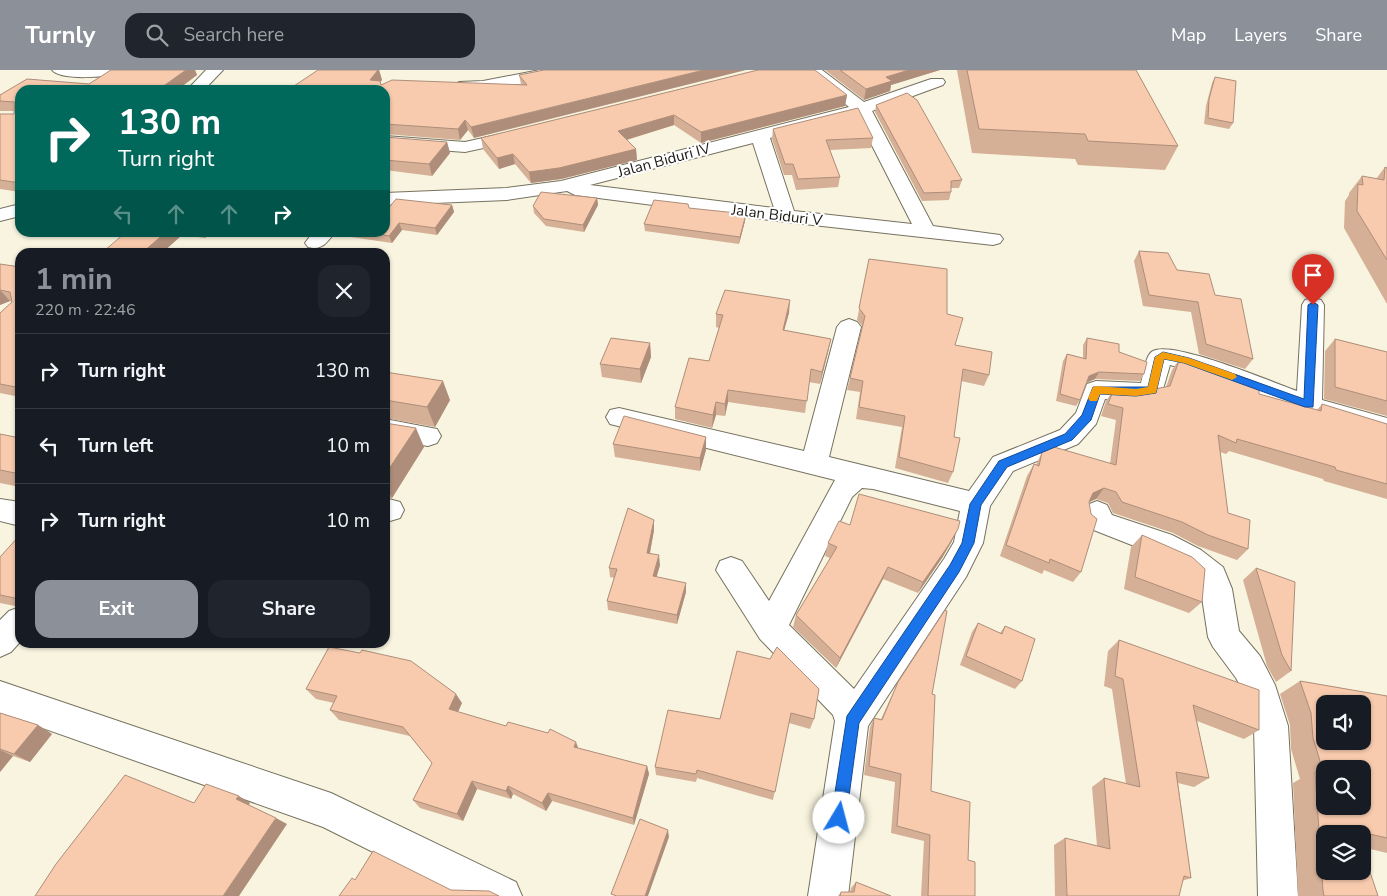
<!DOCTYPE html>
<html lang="en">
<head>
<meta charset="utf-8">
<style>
  :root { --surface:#171b24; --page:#20242c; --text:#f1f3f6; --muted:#9ea1a6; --line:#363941; --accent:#8c9099 }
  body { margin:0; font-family:"Nunito Sans",sans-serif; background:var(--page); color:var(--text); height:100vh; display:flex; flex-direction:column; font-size:19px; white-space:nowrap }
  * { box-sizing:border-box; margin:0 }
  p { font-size:16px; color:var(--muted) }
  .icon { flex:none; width:28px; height:28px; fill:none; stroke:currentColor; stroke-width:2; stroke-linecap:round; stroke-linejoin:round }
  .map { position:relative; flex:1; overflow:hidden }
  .drawer { position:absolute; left:15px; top:178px; width:375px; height:400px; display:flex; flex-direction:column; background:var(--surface); border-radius:15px; box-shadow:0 1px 4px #0004 }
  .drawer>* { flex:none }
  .top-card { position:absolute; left:15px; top:15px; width:375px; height:152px; border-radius:15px; box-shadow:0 1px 4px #0004; background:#00695c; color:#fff; overflow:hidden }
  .controls { position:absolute; left:1316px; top:625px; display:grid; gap:10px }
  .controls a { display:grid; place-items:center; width:55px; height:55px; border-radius:10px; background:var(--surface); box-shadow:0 1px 4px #0004; font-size:25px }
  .pin { position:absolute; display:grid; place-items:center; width:42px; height:42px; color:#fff; margin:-51px -21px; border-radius:50% 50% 50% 0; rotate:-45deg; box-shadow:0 0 5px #0007 }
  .pin .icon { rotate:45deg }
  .me { position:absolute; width:55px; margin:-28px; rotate:8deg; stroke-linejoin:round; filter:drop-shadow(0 0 4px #0008) }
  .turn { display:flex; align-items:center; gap:18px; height:105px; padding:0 20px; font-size:22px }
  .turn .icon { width:65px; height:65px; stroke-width:2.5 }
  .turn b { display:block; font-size:35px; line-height:42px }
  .lanes { display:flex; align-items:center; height:48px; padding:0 20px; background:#0003; justify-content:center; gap:25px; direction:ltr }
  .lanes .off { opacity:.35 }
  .round { display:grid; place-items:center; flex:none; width:52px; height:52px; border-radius:15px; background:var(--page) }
  .summary { display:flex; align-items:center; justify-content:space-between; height:85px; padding:0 20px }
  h1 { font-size:30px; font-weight:700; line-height:38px; color:var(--accent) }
  .button { display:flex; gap:10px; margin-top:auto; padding:10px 20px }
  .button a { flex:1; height:58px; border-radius:15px; background:var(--accent); color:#fff; font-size:20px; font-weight:700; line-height:58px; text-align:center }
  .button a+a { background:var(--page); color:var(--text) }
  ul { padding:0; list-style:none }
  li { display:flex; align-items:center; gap:15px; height:75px; padding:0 20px; border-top:1px solid var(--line) }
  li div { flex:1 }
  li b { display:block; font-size:19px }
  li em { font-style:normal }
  header { display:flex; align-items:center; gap:30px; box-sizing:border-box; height:70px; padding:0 25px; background:var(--accent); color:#fff }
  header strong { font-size:24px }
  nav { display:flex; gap:28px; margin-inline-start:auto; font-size:18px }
  .search { width:350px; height:45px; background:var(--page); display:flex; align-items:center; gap:12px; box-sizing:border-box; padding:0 18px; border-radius:15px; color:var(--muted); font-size:19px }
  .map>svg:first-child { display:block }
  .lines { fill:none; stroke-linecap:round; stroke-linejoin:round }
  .minor-casing { stroke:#767260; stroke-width:2 }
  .minor { fill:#fff; fill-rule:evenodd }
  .wall { fill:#d5af96 }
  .shaded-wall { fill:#ae8e7a }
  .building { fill:#f8cbae; stroke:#ae8e7a; fill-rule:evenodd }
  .route { fill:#1a73e8; stroke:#114b97 }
  .slow { fill:#f59e0b }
  .labels { text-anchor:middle; stroke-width:4; stroke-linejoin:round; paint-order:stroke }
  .far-street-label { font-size:15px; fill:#1b1912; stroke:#fff }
</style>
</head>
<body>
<header>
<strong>Turnly</strong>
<div class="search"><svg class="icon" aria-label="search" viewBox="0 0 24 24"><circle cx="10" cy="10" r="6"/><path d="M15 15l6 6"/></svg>Search here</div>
<nav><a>Map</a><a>Layers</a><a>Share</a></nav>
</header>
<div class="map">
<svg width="1387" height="826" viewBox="0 0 1387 826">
  <rect width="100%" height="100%" fill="#f8f4df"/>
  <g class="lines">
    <g class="minor-casing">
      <path id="minor" d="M 52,0 L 124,0 L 122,3 C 109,7 60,11 52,0 Z
        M 206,0 L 223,0 L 204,20 L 187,20 Z
        M 540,0 L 572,0 L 564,5 C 546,8 460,31 451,17 L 459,12 L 483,11 Z
        M 804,0 L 822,0 L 864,32 L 931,9 L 943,9 L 945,12 L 943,15 L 872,41 L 933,156 L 1000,165 L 1003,169 L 1000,173 L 993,175 L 786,152 L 575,125 L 567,121 L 507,130 L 385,135 L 385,123 L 507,118 L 561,111 L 849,37 ZM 857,46 L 912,154 L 794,141 L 770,68 ZM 753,73 L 774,138 L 590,115 Z
        M 519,60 L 525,61 L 528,65 L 525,69 L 465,82 L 385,76 L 385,66 L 465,72 Z
        M 20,134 L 20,146 L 0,151 L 0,139 Z
        M 313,162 L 335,162 C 327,173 321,181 308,177 L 305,173 Z
        M 1313,228 L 1321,230 L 1324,235 L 1322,330 L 1387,348 L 1387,368 L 1300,341 L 1182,298 L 1170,295 L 1161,326 L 1137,331 L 1105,329 L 1096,354 L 1078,374 L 1013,401 L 990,436 L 983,473 L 966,507 L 868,656 L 848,826 L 808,826 L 835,651 L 833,645 L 760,569 L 716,500 L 720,491 L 731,487 L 742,491 L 769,531 L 835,410 L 610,354 L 606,347 L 610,340 L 619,338 L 804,381 L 837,257 L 841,252 L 849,249 L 857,252 L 861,257 L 829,387 L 969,421 L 993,387 L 1060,360 L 1076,343 L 1087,314 L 1096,311 L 1141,313 C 1144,304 1145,285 1153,281 C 1173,270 1272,312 1297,321 L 1302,235 L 1305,230 ZM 862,418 L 873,419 L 960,441 L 954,472 L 944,489 L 854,619 L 789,555 L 852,427 Z
        M 385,349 L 437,359 L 441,366 L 437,373 L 428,376 L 385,369 Z
        M 385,428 L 400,432 L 404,440 L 400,448 L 390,451 L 385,450 Z
        M 0,429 L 20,432 L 20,456 L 0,451 Z
        M 1097,431 L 1107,435 L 1112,445 L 1172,465 L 1201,480 L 1223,497 L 1232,519 L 1239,561 L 1260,586 L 1275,615 L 1288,656 L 1298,826 L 1258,826 L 1254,656 L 1247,629 L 1236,608 L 1213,577 L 1208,567 L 1200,514 L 1181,498 L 1152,483 L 1086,457 C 1081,448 1082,444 1087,435 Z
        M 20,537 L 20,572 L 11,582 L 0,587 L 0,550 L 9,541 Z
        M 0,611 L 331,723 L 516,812 L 522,826 L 461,826 L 323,757 L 0,643 Z"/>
    </g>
    <use href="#minor" class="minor"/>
  </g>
  <path class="wall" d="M 111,0 L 195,0 L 197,5 L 177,20 L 20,20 L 20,122 L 0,119 L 0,44 L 14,44 L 14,41 L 0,41 L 0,25 L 27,9 L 89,14 Z
    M 318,0 L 379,0 L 382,10 L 380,12 L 381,15 L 521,14 L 519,5 L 544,0 L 474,68 L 468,60 L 460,70 L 385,64 L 385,20 Z
    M 758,0 L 847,25 L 845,36 L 701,73 L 674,55 L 627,70 L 636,79 L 637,90 L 561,109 L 531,113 L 515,94 L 499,99 L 483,79 L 481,68 Z
    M 825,0 L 940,0 L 891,15 L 890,21 L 864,30 Z
    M 957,0 L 1136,0 L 1178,76 L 1165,100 L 1078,95 L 1075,89 L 972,83 Z
    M 1215,7 L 1233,53 L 1229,59 L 1204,54 L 1206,36 L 1212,13 Z
    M 876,35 L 962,110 L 959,118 L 951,118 L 951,122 L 949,130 L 922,131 L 875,42 Z
    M 773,59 L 873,68 L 871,78 L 830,80 L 840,107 L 838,117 L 796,120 L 792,105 L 784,105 L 772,69 Z
    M 385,67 L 447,72 L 450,83 L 432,106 L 385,100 Z
    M 1385,97 L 1387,98 L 1387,234 L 1344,158 L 1345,131 L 1349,125 L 1349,123 L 1362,106 L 1376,109 Z
    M 597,128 L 598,135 L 584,162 L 546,156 L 534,143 L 533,136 Z
    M 452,135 L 454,142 L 437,165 L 402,160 L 392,173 L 337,165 L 336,162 L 385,162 L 385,140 Z
    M 689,138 L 745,151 L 739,174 L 645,161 L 644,154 Z
    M 116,162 L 211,162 L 205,168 L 182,165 L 163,182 L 103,182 L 121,167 L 119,167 Z
    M 285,162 L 299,162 L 298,164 Z
    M 1139,181 L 1177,200 L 1253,289 L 1245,299 L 1199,284 L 1191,242 L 1143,236 L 1134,191 Z
    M 869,189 L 947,244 L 955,275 L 989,305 L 984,316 L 961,311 L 954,367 L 953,402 L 948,413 L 895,398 L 902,357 L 856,349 L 860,322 L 847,320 L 863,257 L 857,250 Z
    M 0,194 L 20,197 L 20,327 L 0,323 L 0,243 L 12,232 L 10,231 L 0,235 Z
    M 789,243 L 784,260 L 831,269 L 828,282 L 820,314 L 809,312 L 805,343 L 728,332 L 725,346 L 716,345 L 712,358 L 675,349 L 675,337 L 709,291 L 719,258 L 716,257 L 716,244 Z
    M 1087,268 L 1119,282 L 1144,304 L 1140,311 L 1095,309 L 1087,313 L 1080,330 L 1076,336 L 1056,331 L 1063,291 L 1067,284 L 1083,288 L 1083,275 Z
    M 1335,269 L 1387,282 L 1387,346 L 1324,329 L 1325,281 Z
    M 650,273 L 651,287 L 641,313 L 602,307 L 600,294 Z
    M 1180,288 L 1259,324 L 1317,340 L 1322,334 L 1387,354 L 1387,429 L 1324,411 L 1323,409 L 1229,381 L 1226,384 L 1220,382 L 1228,443 L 1248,479 L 1237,490 L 1198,476 L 1173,463 L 1113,443 L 1108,433 L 1096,429 L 1089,432 L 1081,502 L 1073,512 L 1044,500 L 1042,504 L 1000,486 L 1027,406 L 1034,394 L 1036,395 L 1042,382 L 1110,394 L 1116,350 L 1101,346 L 1106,331 L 1114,319 L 1145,321 L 1166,317 L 1172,300 Z
    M 385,302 L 450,330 L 435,357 L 385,348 Z
    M 385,353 L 424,377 L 392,428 L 385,427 Z
    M 0,364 L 20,368 L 20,417 L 0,413 Z
    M 706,367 L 706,380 L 700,401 L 615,387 L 613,374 Z
    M 654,460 L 650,483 L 660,495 L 656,507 L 686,522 L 677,554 L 608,540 L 607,531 L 614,508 L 610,507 L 609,498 Z
    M 20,465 L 20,537 L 0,533 L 0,487 Z
    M 1142,465 L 1202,532 L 1189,543 L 1124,519 L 1131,477 Z
    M 952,471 L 942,488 L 918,523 L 883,509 L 836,598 L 793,557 L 796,545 L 830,488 L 825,486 L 828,473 Z
    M 1256,498 L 1291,601 L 1276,612 L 1267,596 L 1243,510 Z
    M 978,553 L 1000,563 L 1005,556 L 1022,611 L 1015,619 L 960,595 L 972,562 Z
    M 1119,570 L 1259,660 L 1244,669 L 1197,651 L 1209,708 L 1194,717 L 1178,713 L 1191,808 L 1182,811 L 1179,826 L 1055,826 L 1054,775 L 1065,768 L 1097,776 L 1092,717 L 1104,708 L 1126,714 L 1112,619 L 1104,616 L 1108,581 Z
    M 737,581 L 814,649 L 810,659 L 789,653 L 773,730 L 697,708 L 696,712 L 656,705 L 655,697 L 720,649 Z
    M 1300,611 L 1387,626 L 1387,783 L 1362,777 L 1362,764 L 1325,764 L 1378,826 L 1298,826 L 1293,713 L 1300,709 L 1291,679 L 1290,655 L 1280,624 Z
    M 898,612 L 932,624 L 931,721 L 968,790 L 975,826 L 921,826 L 924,771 L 891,763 L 895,712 L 864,705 L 870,657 L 874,648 L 881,649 Z
    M 306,619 L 462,633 L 458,642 L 578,678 L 647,696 L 649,704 L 634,755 L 552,731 L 546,741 L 513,724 L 511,729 L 477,719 L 463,751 L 420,738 L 413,730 L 432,693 L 410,666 L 339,650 L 330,640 L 334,633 L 316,629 Z
    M 0,643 L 38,655 L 52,664 L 30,692 L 13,686 L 0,702 Z
    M 856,812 L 891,826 L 838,826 L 841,822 L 850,822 L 851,818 Z"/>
  <path class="shaded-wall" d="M 186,0 L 195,0 L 197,5 L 177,20 L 158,20 Z
    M 378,0 L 379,0 L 382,10 L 373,20 L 370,10 Z
    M 704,0 L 746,0 L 474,68 L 471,57 Z
    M 909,0 L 940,0 L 891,15 L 890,21 L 864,30 L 866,19 L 886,7 Z
    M 847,25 L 845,36 L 701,73 L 701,62 Z
    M 674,45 L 674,55 L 619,72 L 618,61 Z
    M 465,50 L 468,60 L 460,70 L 458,59 Z
    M 447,72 L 450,83 L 432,106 L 429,94 Z
    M 636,79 L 637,90 L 561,109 L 531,113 L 529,102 Z
    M 513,84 L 515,94 L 499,99 L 497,88 Z
    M 597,128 L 598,135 L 584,162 L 583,155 Z
    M 452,135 L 454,142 L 437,165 L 435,158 Z
    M 746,144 L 745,151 L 739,174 L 740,167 Z
    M 399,153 L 402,160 L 392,173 L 389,166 Z
    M 166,162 L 180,162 L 182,165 L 163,182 L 143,182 Z
    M 202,162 L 211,162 L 205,168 Z
    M 0,220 L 10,231 L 0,235 Z
    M 790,230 L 789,243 L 781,272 L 783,260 Z
    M 831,269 L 828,282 L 820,314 L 822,302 Z
    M 650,273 L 651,287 L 641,313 L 640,299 Z
    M 1099,302 L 1095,309 L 1085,313 L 1089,306 Z
    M 443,311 L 450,330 L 435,357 L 427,337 Z
    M 20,313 L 20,321 L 16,317 Z
    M 728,320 L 728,332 L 725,346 L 725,334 Z
    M 716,332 L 716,345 L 712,358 L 713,345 Z
    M 416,358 L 424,377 L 392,428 L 385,414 L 385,405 Z
    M 706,367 L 706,380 L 700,401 L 700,388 Z
    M 1104,418 L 1096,429 L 1085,434 L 1093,423 Z
    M 654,450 L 654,460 L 648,493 L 647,483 Z
    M 958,459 L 952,471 L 942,488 L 918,523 L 923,512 Z
    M 659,485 L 660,495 L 654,516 L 653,506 Z
    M 888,497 L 883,509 L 836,598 L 840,588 Z
    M 686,513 L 686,522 L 677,554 L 677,545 Z
    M 456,624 L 462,633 L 455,648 L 449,639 Z
    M 38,655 L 52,664 L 30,692 L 14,684 Z
    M 576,672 L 579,680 L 574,677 Z
    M 0,680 L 13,686 L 0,702 Z
    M 647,696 L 649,704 L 634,755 L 633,748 Z
    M 472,711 L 477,719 L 463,751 L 457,744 Z
    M 508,716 L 513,724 L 511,729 L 506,721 Z
    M 548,723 L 552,731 L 546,741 L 542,733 Z
    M 239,726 L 250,733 L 248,737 L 236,729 Z
    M 276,748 L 287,754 L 239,826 L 223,826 Z
    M 668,760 L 669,767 L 648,826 L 645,826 Z"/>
  <path class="building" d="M 111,0 L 186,0 L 158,20 L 20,20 L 20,113 L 0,110 L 0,44 L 14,44 L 15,32 L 0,31 L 0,25 L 27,9 L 89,14 Z
    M 318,0 L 378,0 L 370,10 L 380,11 L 381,15 L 392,10 L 527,15 L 519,5 L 544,0 L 704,0 L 471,57 L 465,50 L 458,59 L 385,54 L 385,20 L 288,20 Z
    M 758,0 L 815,0 L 847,25 L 701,62 L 674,45 L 618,61 L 636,79 L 559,98 L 529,102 L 513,84 L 497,88 L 481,68 Z
    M 840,0 L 909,0 L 886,7 L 892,11 L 866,19 Z
    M 967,0 L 1136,0 L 1178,76 L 1088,71 L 1085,64 L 979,59 Z
    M 1215,7 L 1236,11 L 1233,53 L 1208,48 L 1209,29 Z
    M 907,23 L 917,30 L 962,110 L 951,111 L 951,122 L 924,123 L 876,35 Z
    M 858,38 L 873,68 L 826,70 L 840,107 L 798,109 L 793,94 L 785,94 L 773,59 Z
    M 385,67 L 447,72 L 429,94 L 385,90 Z
    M 1385,97 L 1387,98 L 1387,190 L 1357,141 L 1358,114 L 1363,115 L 1362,106 L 1384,110 Z
    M 541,122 L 597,128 L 583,155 L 544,149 L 533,136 Z
    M 396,129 L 452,135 L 435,158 L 399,153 L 389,166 L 366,162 L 385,162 L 385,140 L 387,140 Z
    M 654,130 L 688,134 L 689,138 L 746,144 L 740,167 L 644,154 Z
    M 126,162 L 166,162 L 143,182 L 103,182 Z
    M 1139,181 L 1168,183 L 1177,200 L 1209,204 L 1215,225 L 1241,229 L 1253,289 L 1206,274 L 1198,232 L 1149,225 Z
    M 869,189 L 947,199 L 947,244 L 963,248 L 955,275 L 992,282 L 989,305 L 963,299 L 954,367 L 960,368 L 953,402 L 899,387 L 905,346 L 859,337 L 863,311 L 850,308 L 865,246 L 859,238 Z
    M 0,194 L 20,197 L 20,313 L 16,317 L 0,314 L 0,243 L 12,232 L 10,222 L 0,220 Z
    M 725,220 L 790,230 L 783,260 L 831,269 L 822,302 L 811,299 L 807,331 L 728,320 L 725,334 L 716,332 L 713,345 L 675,337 L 689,288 L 709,291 L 723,245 L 716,244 Z
    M 611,268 L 650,273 L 640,299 L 600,294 Z
    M 1087,268 L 1119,274 L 1119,282 L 1147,292 L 1144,304 L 1099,302 L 1089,306 L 1080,330 L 1060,324 L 1067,284 L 1086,289 Z
    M 1335,269 L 1387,282 L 1387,331 L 1335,317 Z
    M 1180,288 L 1212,296 L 1259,313 L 1259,324 L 1321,341 L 1322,334 L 1387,354 L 1387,414 L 1336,400 L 1335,397 L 1237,369 L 1236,373 L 1218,365 L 1228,443 L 1250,450 L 1248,479 L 1208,465 L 1182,452 L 1122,432 L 1116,422 L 1104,418 L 1093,423 L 1089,432 L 1091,444 L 1097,449 L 1081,502 L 1050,489 L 1049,493 L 1006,475 L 1034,394 L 1039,396 L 1042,382 L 1054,377 L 1116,395 L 1123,338 L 1108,334 L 1114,319 L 1145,321 L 1170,316 Z
    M 385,302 L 443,311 L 427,337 L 385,330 Z
    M 624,346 L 706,367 L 700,388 L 613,374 Z
    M 385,353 L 416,358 L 385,405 Z
    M 0,364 L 20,368 L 20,404 L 0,400 Z
    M 859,424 L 960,451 L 958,459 L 948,476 L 923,512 L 888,497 L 840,588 L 796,545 L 837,477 L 828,473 L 839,451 L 850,455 Z
    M 628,438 L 654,450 L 647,483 L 659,485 L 653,506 L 686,513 L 677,545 L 607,531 L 617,499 L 609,498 Z
    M 20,465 L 20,529 L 0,525 L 0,487 Z
    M 1142,465 L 1192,487 L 1205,499 L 1202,532 L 1135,507 Z
    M 1256,498 L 1295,512 L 1291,601 L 1282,585 Z
    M 945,540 L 947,541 L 932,624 L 935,625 L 931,721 L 970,732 L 968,790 L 975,792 L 975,826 L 928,826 L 930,765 L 897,756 L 901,704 L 869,696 L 874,648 L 882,650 L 898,612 Z
    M 978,553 L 1002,564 L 1005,556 L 1035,569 L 1022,611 L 966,586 Z
    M 1119,570 L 1259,620 L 1259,660 L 1193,635 L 1209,708 L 1176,702 L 1191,808 L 1184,806 L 1179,826 L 1067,826 L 1065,768 L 1110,779 L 1104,708 L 1140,717 L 1123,609 L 1115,606 Z
    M 329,577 L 360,583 L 362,580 L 411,591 L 456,624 L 449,639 L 506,656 L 508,652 L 548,663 L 550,659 L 576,672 L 574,677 L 647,696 L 633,748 L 548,723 L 542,733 L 508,716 L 506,721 L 472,711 L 457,744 L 413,730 L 432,693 L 403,657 L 330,640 L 337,626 L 306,619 Z
    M 777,577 L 819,619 L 814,649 L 791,643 L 775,722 L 697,700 L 696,704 L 655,697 L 668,640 L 720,649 L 737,581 L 770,589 Z
    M 1300,611 L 1387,626 L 1387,768 L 1357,761 L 1358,764 L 1325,764 L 1325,801 L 1362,801 L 1362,778 L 1378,826 L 1324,826 L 1323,820 L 1315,702 L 1324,704 L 1313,668 L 1311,643 ZM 1325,634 L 1362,634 L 1362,671 L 1325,671 ZM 1325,699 L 1362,699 L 1362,736 L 1325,736 Z
    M 0,643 L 38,655 L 14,684 L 0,679 Z
    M 125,705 L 194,733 L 206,714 L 239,726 L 236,729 L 276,748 L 223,826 L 35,826 L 56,794 Z
    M 640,749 L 668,760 L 645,826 L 617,826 L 611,824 Z
    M 373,781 L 451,820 L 489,821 L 499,826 L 339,826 L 352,808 L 355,810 Z
    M 856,812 L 891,826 L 840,826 L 841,822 L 854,822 Z"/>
  <path class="route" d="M 1313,232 L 1318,235 L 1313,337 L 1305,337 L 1184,293 L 1164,289 L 1156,323 L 1136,326 L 1100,324 L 1091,350 L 1072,370 L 1007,397 L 981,435 L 974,473 L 959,502 L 859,653 L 846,748 L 844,754 L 839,756 L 833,754 L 831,748 L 847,646 L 950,495 L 962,473 L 970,434 L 999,391 L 1065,364 L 1082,345 L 1093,317 L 1148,317 L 1155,287 L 1163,282 L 1189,288 L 1304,329 L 1308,235 Z"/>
  <path class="slow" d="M 1163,282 L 1189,288 L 1235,304 L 1237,307 L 1232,310 L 1184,293 L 1164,289 L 1156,323 L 1136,326 L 1100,324 L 1097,331 L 1090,331 L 1088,328 L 1093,317 L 1096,316 L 1136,319 L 1148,317 L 1155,287 Z"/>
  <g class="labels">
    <g class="far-street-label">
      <text transform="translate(664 90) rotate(-15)" y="5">Jalan Biduri IV</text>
      <text transform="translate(777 145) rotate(7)" y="5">Jalan Biduri V</text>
    </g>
  </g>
</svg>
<div class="controls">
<a><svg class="icon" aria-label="sound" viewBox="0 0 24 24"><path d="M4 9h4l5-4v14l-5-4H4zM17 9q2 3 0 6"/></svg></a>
<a><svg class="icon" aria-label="search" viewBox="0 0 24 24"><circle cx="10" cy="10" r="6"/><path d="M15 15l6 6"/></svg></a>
<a><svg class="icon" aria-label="layers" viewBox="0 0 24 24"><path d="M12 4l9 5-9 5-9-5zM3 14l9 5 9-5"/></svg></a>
</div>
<div class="pin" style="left:1313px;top:235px;background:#d93025"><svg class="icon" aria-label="arrive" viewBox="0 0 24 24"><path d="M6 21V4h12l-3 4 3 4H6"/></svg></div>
<svg class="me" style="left:839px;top:748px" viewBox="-20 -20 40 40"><circle r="19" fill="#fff"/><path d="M0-13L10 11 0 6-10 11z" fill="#1a73e8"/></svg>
<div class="top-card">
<div class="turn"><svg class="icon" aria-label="right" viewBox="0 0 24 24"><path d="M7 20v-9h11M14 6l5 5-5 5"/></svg><div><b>130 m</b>Turn right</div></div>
<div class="lanes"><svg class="icon off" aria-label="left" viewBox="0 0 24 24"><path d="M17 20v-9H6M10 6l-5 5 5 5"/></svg><svg class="icon off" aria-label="ahead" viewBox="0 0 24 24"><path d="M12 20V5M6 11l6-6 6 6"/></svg><svg class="icon off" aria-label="ahead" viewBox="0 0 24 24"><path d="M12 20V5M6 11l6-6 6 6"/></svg><svg class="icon" aria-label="right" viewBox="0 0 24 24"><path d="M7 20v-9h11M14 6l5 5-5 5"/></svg></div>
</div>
<section class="drawer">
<div class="summary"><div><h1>1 min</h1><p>220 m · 22:46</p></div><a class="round"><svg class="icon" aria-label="close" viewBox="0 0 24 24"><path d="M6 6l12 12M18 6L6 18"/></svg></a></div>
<ul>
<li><svg class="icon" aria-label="right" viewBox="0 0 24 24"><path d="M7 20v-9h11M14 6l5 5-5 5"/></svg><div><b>Turn right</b></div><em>130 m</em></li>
<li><svg class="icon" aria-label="left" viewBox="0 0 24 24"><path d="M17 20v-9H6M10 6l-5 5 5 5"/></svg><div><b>Turn left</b></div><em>10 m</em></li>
<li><svg class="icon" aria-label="right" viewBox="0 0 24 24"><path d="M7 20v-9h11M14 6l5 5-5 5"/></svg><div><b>Turn right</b></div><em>10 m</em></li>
</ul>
<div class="button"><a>Exit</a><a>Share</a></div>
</section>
</div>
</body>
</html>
